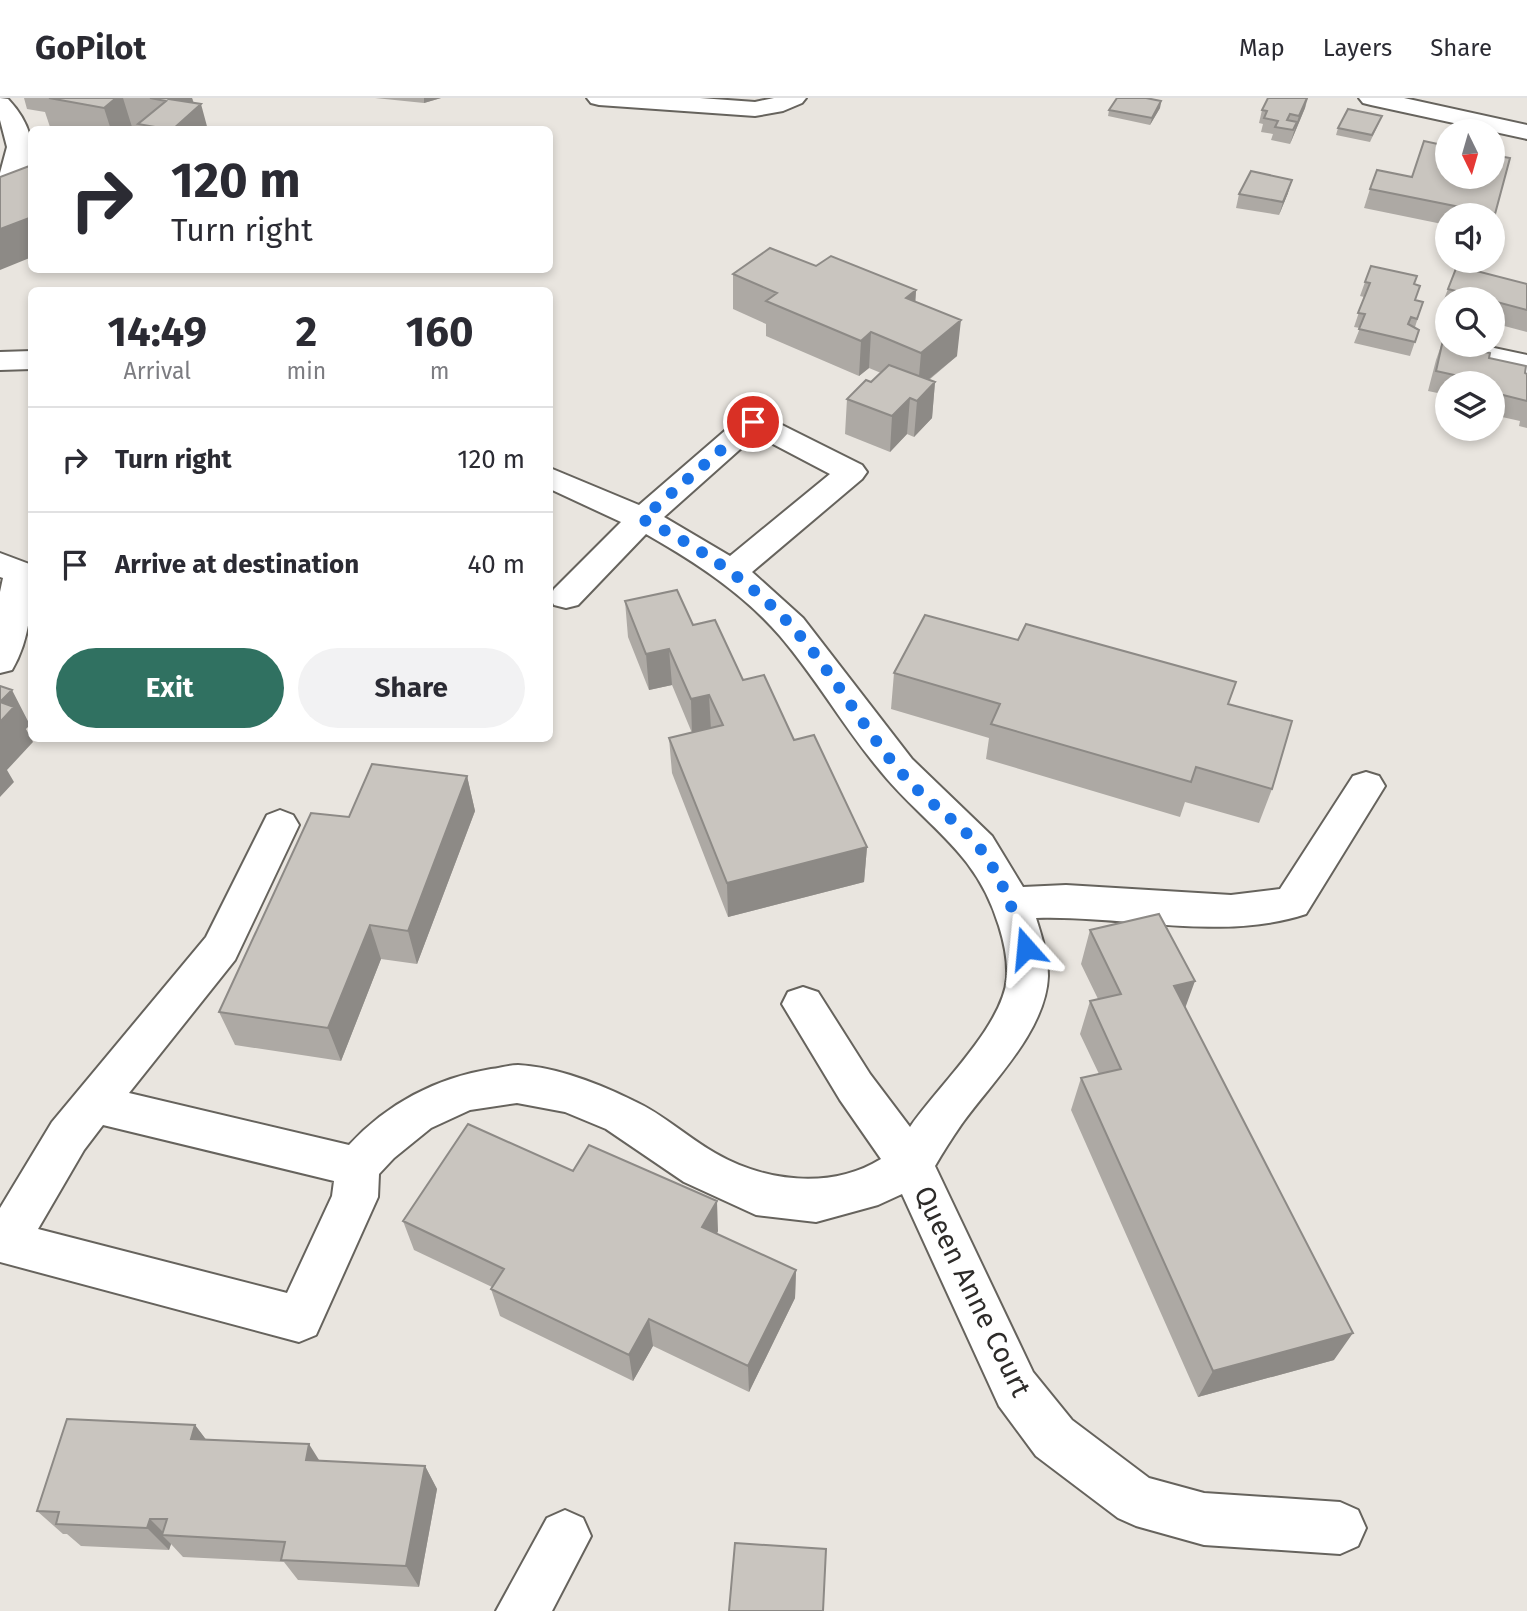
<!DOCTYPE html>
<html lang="en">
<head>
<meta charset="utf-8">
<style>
  :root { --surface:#fff; --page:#f2f2f3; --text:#2b2b33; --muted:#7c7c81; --line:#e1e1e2; --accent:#307161 }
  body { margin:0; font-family:"Fira Sans",sans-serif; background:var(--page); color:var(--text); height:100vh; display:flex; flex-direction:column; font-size:26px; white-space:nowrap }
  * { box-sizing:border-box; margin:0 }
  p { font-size:23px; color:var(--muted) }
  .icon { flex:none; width:38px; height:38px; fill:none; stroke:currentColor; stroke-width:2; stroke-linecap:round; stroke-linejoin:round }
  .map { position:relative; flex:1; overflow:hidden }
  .panel { position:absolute; left:28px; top:189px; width:525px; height:455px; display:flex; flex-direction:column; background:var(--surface); border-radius:10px; box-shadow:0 4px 10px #0003 }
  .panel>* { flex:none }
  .guide { position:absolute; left:28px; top:28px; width:525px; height:147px; border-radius:10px; box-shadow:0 4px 10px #0003; background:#fff; color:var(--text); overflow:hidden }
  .needle { width:46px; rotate:175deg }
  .tools { position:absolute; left:1435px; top:21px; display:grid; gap:14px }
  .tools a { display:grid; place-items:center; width:70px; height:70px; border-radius:50%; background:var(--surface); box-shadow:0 4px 10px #0003; font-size:35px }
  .pin { position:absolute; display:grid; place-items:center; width:60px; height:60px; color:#fff; margin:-30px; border:4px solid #fff; border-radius:50%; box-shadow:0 2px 7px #0007 }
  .me { position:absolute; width:77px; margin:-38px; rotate:342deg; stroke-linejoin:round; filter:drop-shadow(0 0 5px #0008) }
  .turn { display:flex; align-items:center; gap:24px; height:147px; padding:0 28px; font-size:32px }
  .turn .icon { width:91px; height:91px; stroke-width:2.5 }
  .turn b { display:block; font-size:49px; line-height:60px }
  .eta { display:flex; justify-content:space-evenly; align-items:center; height:119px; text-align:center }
  .eta b { font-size:42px; font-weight:700; line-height:49px }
  .action { display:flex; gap:14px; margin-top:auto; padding:14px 28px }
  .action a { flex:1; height:80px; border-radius:42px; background:var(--accent); color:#fff; font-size:28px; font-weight:700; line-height:80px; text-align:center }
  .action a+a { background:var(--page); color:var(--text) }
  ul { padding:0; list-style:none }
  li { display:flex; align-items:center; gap:21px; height:105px; padding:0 28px; border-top:2px solid var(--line) }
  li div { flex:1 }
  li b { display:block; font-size:26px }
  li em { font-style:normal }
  header { display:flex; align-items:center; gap:42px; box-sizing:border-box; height:98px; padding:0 35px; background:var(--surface); border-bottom:2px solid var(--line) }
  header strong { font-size:33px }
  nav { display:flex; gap:38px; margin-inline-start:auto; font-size:24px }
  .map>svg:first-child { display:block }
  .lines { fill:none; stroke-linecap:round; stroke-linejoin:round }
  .minor-casing { stroke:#66635d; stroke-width:4 }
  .major-casing { stroke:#66635d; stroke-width:4 }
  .minor { fill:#fff; fill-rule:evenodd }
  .major { fill:#fff; fill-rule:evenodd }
  .wall { fill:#ada9a4 }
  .shaded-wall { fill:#8d8a86 }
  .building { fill:#c9c5bf; stroke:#8d8a86; stroke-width:2 }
  .route { stroke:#1a73e8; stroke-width:12; stroke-dasharray:0 21.6 }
  .labels { text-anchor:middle; stroke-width:7; stroke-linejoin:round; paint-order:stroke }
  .near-street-label { font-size:28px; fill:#2d2b29; stroke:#fff }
</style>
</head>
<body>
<header>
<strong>GoPilot</strong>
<nav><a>Map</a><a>Layers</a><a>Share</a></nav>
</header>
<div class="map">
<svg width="1527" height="1513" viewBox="0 0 1527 1513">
  <rect width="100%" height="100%" fill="#e9e5df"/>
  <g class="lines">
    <g class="minor-casing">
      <path id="minor" d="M 0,0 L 8,1 C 28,22 40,50 24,77 C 18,88 12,96 0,99 L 0,75 L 7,49 L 0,22 Z
        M 587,0 L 700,0 L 755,4 L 774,0 L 806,0 L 802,5 L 783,13 L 755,18 L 599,7 L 591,5 Z
        M 1460,247 L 1480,247 L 1527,257 L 1527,275 L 1460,259 L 1456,253 Z
        M 32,253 L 32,271 L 0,272 L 0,254 Z
        M 753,315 L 764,318 L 862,367 L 867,374 L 862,381 L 752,474 L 803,520 L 912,661 L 992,738 L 1023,789 L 1066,787 L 1231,797 L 1280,791 L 1353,678 L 1366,674 L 1379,678 L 1385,688 L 1306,816 C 1222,844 1123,817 1036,820 C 1042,839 1048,858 1048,878 C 1046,933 991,985 961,1027 C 952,1040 943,1054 935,1068 L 1033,1274 L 1072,1322 L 1149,1380 L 1204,1395 L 1340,1404 L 1358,1412 L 1366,1430 L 1358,1448 L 1340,1456 L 1204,1447 L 1136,1428 L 1118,1420 L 1036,1358 L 999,1308 L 902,1096 L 878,1107 L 816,1124 L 756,1117 L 684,1084 L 606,1031 L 565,1014 L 517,1005 L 470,1012 L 431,1030 L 394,1060 L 379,1076 L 378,1099 L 316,1237 L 299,1244 L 0,1164 L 0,1110 L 52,1024 L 206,839 L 267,717 L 280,712 L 293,717 L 299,727 L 235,862 L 129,995 L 349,1047 C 387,1006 436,980 491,971 C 500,970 509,967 518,967 C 556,969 600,986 634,1003 C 663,1016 687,1039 715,1055 C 765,1084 831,1092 881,1061 L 840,1002 L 782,906 L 788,894 L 803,889 L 818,894 L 870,976 L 910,1029 C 938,988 1003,928 1007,880 C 1008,862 1004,844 999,828 C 976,751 924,728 878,670 C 843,628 816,580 780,538 C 743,495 695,464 646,436 L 578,507 L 566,510 L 554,507 L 550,499 L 554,491 L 621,424 L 550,391 L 550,370 L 639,407 L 742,318 ZM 756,337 L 830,376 L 730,458 L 664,419 ZM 103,1027 L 334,1083 L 332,1098 L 287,1195 L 38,1131 L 84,1052 Z
        M 0,455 L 32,467 C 32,503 31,540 12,572 L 0,575 L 0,494 L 3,480 L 0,479 Z
        M 565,1412 L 583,1420 L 591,1438 L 552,1513 L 496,1513 L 547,1420 Z"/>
    </g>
    <g class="major-casing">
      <path id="major" d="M 1359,0 L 1404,0 L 1527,27 L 1527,41 L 1371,7 L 1363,5 Z"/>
    </g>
    <use href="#minor" class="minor"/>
    <use href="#major" class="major"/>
  </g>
  <path class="wall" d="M 24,0 L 192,0 L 194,5 L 208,32 L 140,32 L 140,30 L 132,29 L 129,32 L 51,32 L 45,14 L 27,11 Z
    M 375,0 L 441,0 L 424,5 Z
    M 1268,0 L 1308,0 L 1305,10 L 1290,46 L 1271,42 L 1273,36 L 1261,34 L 1263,26 L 1259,25 L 1262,12 Z
    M 1161,3 L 1160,10 L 1150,27 L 1108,18 L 1109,12 Z
    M 1379,25 L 1370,44 L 1336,37 L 1338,30 Z
    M 1370,91 L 1495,116 L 1493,122 L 1493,117 L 1447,117 L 1447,127 L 1364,110 Z
    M 1288,95 L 1279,117 L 1236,110 L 1239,96 Z
    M 816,168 L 916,192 L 915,204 L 957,258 L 929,282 L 935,284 L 932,320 L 914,339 L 907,336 L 890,354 L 845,336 L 847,301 L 871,284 L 881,275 L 869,270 L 859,278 L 766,238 L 766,226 L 733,211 L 733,176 Z
    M 1365,184 L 1414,186 L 1415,202 L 1423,204 L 1415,229 L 1419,232 L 1410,258 L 1354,245 L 1360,230 L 1354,229 L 1364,199 L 1360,198 Z
    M 1527,186 L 1527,234 L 1493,225 L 1493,201 L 1447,201 L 1447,213 L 1440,211 L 1448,191 Z
    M 1443,242 L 1527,276 L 1527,330 L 1519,328 L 1520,323 L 1493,317 L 1493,285 L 1447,285 L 1447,297 L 1428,293 L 1436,262 Z
    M 625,503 L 693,527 L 743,582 L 794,642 L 867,749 L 864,784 L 728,819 L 672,675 L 669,640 L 692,635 L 672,587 L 649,592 L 628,539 Z
    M 894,575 L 1229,606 L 1272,691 L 1259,725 L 1185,704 L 1180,719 L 986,661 L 989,640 L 891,611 Z
    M 467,678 L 475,713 L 417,866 L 381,861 L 341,963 L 235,947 L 219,914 L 349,719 Z
    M 1090,832 L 1185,909 L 1334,1262 L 1198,1299 L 1071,1012 L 1081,980 L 1099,976 L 1080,936 L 1090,903 L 1098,901 L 1081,866 Z
    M 403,1123 L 718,1133 L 717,1136 L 796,1172 L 795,1200 L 749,1294 L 653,1248 L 633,1283 L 500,1218 L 491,1191 L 492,1189 L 414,1152 Z
    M 195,1327 L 206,1342 L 319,1363 L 425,1368 L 437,1391 L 419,1489 L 298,1482 L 284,1464 L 183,1459 L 171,1446 L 169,1452 L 81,1448 L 67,1436 L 63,1436 L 37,1413 Z"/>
  <path class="shaded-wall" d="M 116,0 L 123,0 L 132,29 L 129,32 L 111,32 L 104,10 Z
    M 170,0 L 192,0 L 195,11 L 201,6 L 208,32 L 172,32 L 169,1 Z
    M 424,0 L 441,0 L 424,5 Z
    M 1307,0 L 1305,10 L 1290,46 L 1299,18 Z
    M 1161,3 L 1160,10 L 1150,27 L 1152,20 Z
    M 1292,82 L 1288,95 L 1279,117 L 1283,104 Z
    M 32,119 L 32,159 L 0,172 L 0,131 Z
    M 916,192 L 914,227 L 906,200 Z
    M 961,222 L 957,258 L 918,290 L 921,255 Z
    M 871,234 L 869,270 L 859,278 L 861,243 Z
    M 935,284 L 932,320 L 914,339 L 917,303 Z
    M 910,300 L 907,336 L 890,354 L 892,318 Z
    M 669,551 L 672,587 L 649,592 L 646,556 Z
    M 12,592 L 30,627 L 26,631 L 33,644 L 7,672 L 14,684 L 0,699 L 0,604 Z
    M 709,597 L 711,632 L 692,636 L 691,601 Z
    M 467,678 L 475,713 L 417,866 L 408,833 Z
    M 867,749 L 864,784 L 728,819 L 727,785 Z
    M 370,827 L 381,861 L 341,963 L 328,930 Z
    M 1195,883 L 1183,916 L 1174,888 Z
    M 717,1103 L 718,1133 L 704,1158 L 702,1129 Z
    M 796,1172 L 795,1200 L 749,1294 L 748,1268 Z
    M 649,1221 L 653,1248 L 633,1283 L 629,1257 Z
    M 1353,1235 L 1334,1262 L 1198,1299 L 1213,1273 Z
    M 195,1327 L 214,1352 L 191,1341 Z
    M 309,1346 L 324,1370 L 306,1362 Z
    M 425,1368 L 437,1391 L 419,1489 L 406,1468 Z
    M 150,1421 L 167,1438 L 162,1437 L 171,1446 L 169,1452 L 147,1430 Z"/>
  <path class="building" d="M 49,0 L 116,0 L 104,10 Z
    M 150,0 L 170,0 L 169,1 L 201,6 L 172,32 L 138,26 L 166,3 Z
    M 1117,0 L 1146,0 L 1161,3 L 1152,20 L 1109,12 Z
    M 1268,0 L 1307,0 L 1299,18 L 1290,16 L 1287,22 L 1297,24 L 1293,32 L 1275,29 L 1278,23 L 1264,20 L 1267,13 L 1262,12 Z
    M 1348,11 L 1382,18 L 1372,37 L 1338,30 Z
    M 1424,43 L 1447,48 L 1447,79 L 1493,79 L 1493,57 L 1510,60 L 1495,116 L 1370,91 L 1377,72 L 1412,79 Z
    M 32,67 L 32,119 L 0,131 L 0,79 Z
    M 1251,73 L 1292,82 L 1283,104 L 1239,96 Z
    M 770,150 L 816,168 L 831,158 L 916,192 L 906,200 L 961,222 L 921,255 L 871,234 L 861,243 L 766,203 L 777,195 L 733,176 Z
    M 1371,168 L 1417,178 L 1414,186 L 1420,188 L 1415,202 L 1423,204 L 1417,221 L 1411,219 L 1408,226 L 1419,232 L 1415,244 L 1359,231 L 1365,216 L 1358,215 L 1370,185 L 1365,184 Z
    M 1457,168 L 1527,186 L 1527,212 L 1493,203 L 1493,201 L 1488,201 L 1448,191 Z
    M 1443,242 L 1447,242 L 1447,247 L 1463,247 L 1462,250 L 1490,255 L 1489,260 L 1526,268 L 1525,275 L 1527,276 L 1527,303 L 1495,295 L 1496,290 L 1493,290 L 1493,285 L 1472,285 L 1467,284 L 1468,280 L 1436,273 Z
    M 889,267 L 935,284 L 917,303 L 910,300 L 892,318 L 847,301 L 866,282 L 871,284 Z
    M 677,492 L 693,527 L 715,522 L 743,582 L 764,577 L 794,642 L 814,637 L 867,749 L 727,785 L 669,640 L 723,627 L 709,597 L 691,601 L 669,551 L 646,556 L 625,503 Z
    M 925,517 L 1018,542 L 1026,526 L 1236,584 L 1228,606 L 1292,623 L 1272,691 L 1196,669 L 1191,684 L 991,626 L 1000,606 L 894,575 Z
    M 0,588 L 12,592 L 0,604 L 14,609 L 0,624 Z
    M 372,666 L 467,678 L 408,833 L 370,827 L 328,930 L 219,914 L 311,715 L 349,719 Z
    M 1159,816 L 1195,883 L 1174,888 L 1353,1235 L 1213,1273 L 1081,980 L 1121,971 L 1090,903 L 1121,896 L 1090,832 Z
    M 468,1026 L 573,1073 L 589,1047 L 717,1103 L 702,1129 L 796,1172 L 748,1268 L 649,1221 L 629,1257 L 491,1191 L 504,1171 L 403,1123 Z
    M 67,1321 L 195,1327 L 191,1341 L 309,1346 L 306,1362 L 425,1368 L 406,1468 L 281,1462 L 285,1444 L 162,1437 L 167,1421 L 150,1421 L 147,1430 L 56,1426 L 59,1414 L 37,1413 Z
    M 735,1445 L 826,1451 L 823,1513 L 729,1513 Z"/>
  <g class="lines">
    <path class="route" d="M 753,324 L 642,421 C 692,445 738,475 778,514 C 828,563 859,627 905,679 C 927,704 958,723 979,749 C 1002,778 1014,815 1026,850"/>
  </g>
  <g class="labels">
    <g class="near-street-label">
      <text transform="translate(973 1193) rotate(64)" y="10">Queen Anne Court</text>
    </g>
  </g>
</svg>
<div class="tools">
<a><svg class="needle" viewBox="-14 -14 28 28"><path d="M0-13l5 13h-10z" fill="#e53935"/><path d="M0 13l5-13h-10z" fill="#7c7c81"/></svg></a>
<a><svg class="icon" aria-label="sound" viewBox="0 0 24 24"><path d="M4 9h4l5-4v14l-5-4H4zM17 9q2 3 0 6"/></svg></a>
<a><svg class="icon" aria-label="search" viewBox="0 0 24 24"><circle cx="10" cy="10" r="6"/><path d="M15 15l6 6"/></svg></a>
<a><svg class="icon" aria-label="layers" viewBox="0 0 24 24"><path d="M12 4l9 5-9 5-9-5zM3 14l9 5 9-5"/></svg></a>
</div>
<div class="pin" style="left:753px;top:324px;background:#d93025"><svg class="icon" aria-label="arrive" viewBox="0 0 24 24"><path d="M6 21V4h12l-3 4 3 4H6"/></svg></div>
<svg class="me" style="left:1026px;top:850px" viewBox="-20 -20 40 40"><path d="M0-17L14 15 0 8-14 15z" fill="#1a73e8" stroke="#fff" stroke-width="4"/></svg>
<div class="guide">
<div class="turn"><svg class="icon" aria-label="right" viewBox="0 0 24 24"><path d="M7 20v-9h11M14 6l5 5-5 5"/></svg><div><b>120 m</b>Turn right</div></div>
</div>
<section class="panel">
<div class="eta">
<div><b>14:49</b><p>Arrival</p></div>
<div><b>2</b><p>min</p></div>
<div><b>160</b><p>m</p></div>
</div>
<ul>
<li><svg class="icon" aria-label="right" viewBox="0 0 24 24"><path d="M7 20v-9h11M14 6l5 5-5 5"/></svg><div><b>Turn right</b></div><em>120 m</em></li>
<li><svg class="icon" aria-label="arrive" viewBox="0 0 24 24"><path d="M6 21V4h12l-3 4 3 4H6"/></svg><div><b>Arrive at destination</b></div><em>40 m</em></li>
</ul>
<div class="action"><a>Exit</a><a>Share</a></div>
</section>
</div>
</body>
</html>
